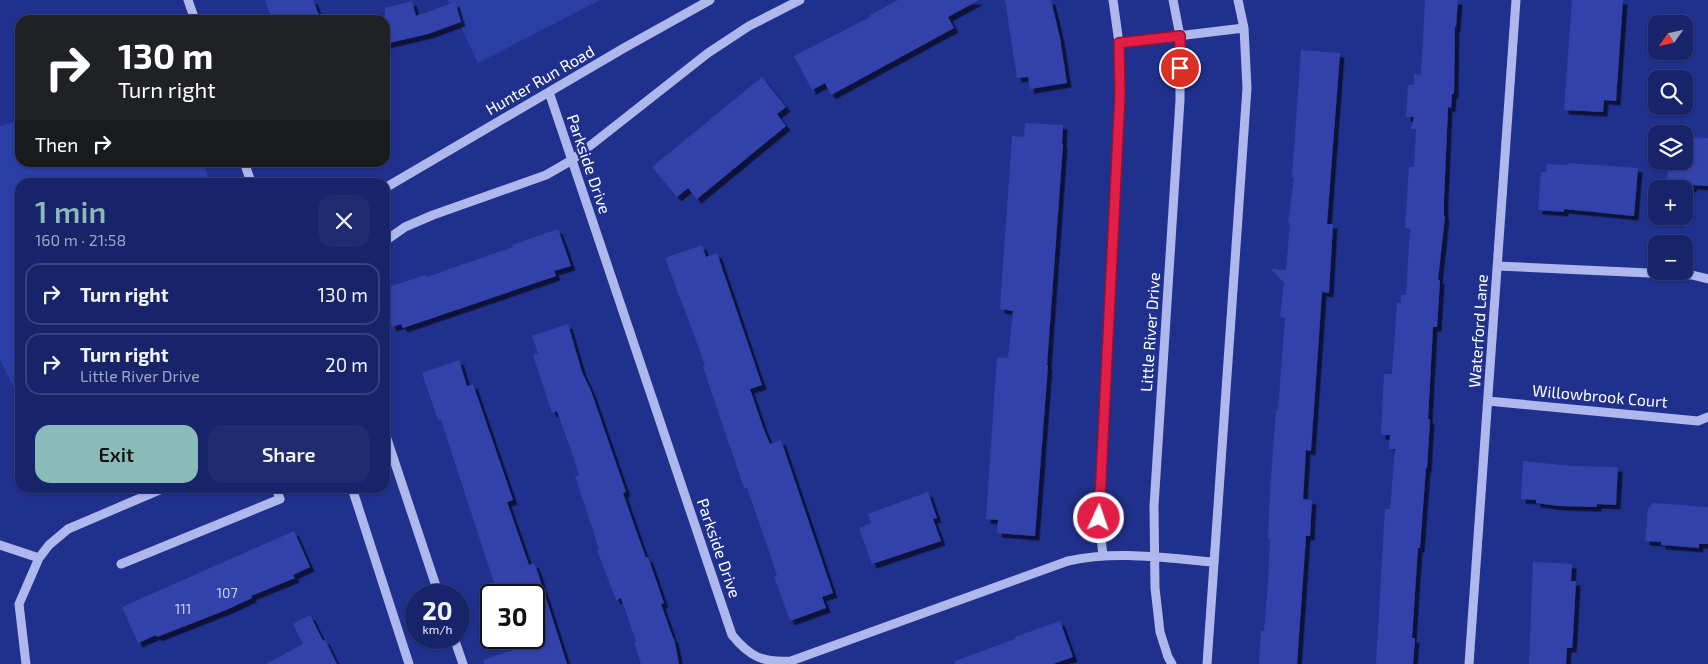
<!DOCTYPE html>
<html lang="en">
<head>
<meta charset="utf-8">
<style>
  :root { --surface:#18246a; --page:#212c70; --text:#f1f3f6; --muted:#9fa4c1; --line:#36417e; --accent:#8bbbb9 }
  body { margin:0; font-family:"Exo 2",sans-serif; background:var(--page); color:var(--text); height:100vh; display:flex; flex-direction:column; font-size:19px; white-space:nowrap }
  * { box-sizing:border-box; margin:0 }
  p { font-size:16px; color:var(--muted) }
  .icon { flex:none; width:28px; height:28px; fill:none; stroke:currentColor; stroke-width:2; stroke-linecap:round; stroke-linejoin:round }
  .map { position:relative; flex:1; overflow:hidden }
  .drawer { position:absolute; left:15px; top:178px; width:375px; height:315px; display:flex; flex-direction:column; background:var(--surface); border-radius:15px; box-shadow:0 1px 4px #0004,0 0 0 1px var(--line) }
  .drawer>* { flex:none }
  .top-card { position:absolute; left:15px; top:15px; width:375px; height:152px; border-radius:15px; box-shadow:0 1px 4px #0004,0 0 0 1px var(--line); background:#202124; color:#fff; overflow:hidden }
  .needle { width:32px; rotate:236deg }
  .fabs { position:absolute; left:1648px; top:15px; display:grid; gap:10px }
  .fabs a { display:grid; place-items:center; width:45px; height:45px; border-radius:10px; background:var(--surface); box-shadow:0 1px 4px #0004,0 0 0 1px var(--line); font-size:25px }
  .speed { position:absolute; left:405px; top:584px; display:flex; gap:10px; font-size:25px; font-weight:700; text-align:center }
  .speed>* { display:grid; place-content:center; width:65px; height:65px; border-radius:50%; background:var(--surface); box-shadow:0 1px 4px #0004,0 0 0 1px var(--line); line-height:1 }
  .speed small { font-size:12px; font-weight:400 }
  .speed .limit { border:2px solid #111; border-radius:8px; background:#fff; color:#111 }
  .pin { position:absolute; display:grid; place-items:center; width:42px; height:42px; color:#fff; margin:-21px; border:2px solid #fff; border-radius:50%; box-shadow:0 1px 5px #0007 }
  .me { position:absolute; width:55px; margin:-28px; rotate:3deg; stroke-linejoin:round; filter:drop-shadow(0 0 4px #0008) }
  .turn { display:flex; align-items:center; gap:18px; height:105px; padding:0 20px; font-size:22px }
  .turn .icon { width:65px; height:65px; stroke-width:2.5 }
  .turn b { display:block; font-size:35px; line-height:42px }
  .then { display:flex; align-items:center; height:48px; padding:0 20px; background:#0003; gap:10px; font-size:19px }
  .round { display:grid; place-items:center; flex:none; width:52px; height:52px; border-radius:15px; background:var(--page) }
  .headline { display:flex; align-items:center; justify-content:space-between; height:85px; padding:0 20px }
  h1 { font-size:30px; font-weight:600; line-height:38px; color:var(--accent) }
  .action { display:flex; gap:10px; margin-top:auto; padding:10px 20px }
  .action a { flex:1; height:58px; border-radius:15px; background:var(--accent); color:#111; font-size:20px; font-weight:600; line-height:58px; text-align:center }
  .action a+a { background:var(--page); color:var(--text) }
  ul { padding:0; list-style:none }
  li { display:flex; align-items:center; gap:15px; height:62px; margin:0 10px 8px; padding:0 10px; border:2px solid var(--line); border-radius:15px }
  li div { flex:1 }
  li b { display:block; font-size:19px }
  li em { font-style:normal }
  .map>svg:first-child { display:block }
  .green { fill:#2a3ea5 }
  .building { fill:#3043aa; filter:url(#shadow) }
  .lines { fill:none; stroke-linecap:round; stroke-linejoin:round }
  .minor { stroke:#aeb8ec; stroke-width:9 }
  .route-casing { stroke:#92132f; stroke-width:12 }
  .route { stroke:#e11d48; stroke-width:9 }
  .labels { text-anchor:middle; stroke-width:5; stroke-linejoin:round; paint-order:stroke }
  .number-label { font-size:14px; fill:#cbd0ea }
  .street-label { font-size:16px; fill:#fff; stroke:#20308d }
</style>
</head>
<body>
<div class="map">
<svg width="1708" height="664" viewBox="0 0 1708 664">
  <defs>
    <filter id="shadow"><feDropShadow dx="4.5" dy="4.5" stdDeviation="0" flood-color="#0009"/></filter>
  </defs>
  <rect width="100%" height="100%" fill="#20308d"/>
  <path class="green" d="M 448,0 L 600,0 L 478,63 Z
    M 20,120 L 20,162 L 203,163 L 210,182 L 20,182 L 20,397 L 19,398 L 0,360 L 0,126 Z"/>
  <path class="building" d="M 265,0 L 313,0 L 321,20 L 272,20 Z
    M 898,0 L 979,0 L 948,17 L 954,28 L 831,95 L 825,83 L 812,90 L 794,56 L 870,17 L 869,16 Z
    M 1005,0 L 1051,0 L 1060,38 L 1067,83 L 1030,89 L 1028,77 L 1017,78 Z
    M 1425,0 L 1458,0 L 1456,27 L 1455,27 L 1454,94 L 1452,94 L 1451,108 L 1448,107 L 1444,199 L 1444,216 L 1445,216 L 1438,280 L 1440,280 L 1437,327 L 1433,327 L 1428,419 L 1430,419 L 1427,468 L 1426,468 L 1420,548 L 1418,548 L 1415,592 L 1412,638 L 1415,638 L 1413,664 L 1376,664 L 1385,509 L 1390,509 L 1395,449 L 1389,449 L 1390,435 L 1381,435 L 1384,374 L 1392,374 L 1397,303 L 1401,303 L 1401,295 L 1406,295 L 1410,229 L 1405,228 L 1409,167 L 1414,167 L 1416,129 L 1411,129 L 1414,117 L 1406,117 L 1408,85 L 1414,85 L 1414,74 L 1421,75 Z
    M 1572,0 L 1623,0 L 1616,101 L 1604,100 L 1603,112 L 1564,110 Z
    M 412,1 L 416,16 L 455,2 L 461,22 L 428,34 L 385,44 L 385,8 Z
    M 1301,50 L 1340,53 L 1327,224 L 1333,224 L 1329,293 L 1322,292 L 1311,451 L 1306,450 L 1303,499 L 1312,500 L 1310,536 L 1306,536 L 1297,664 L 1259,664 L 1261,630 L 1264,631 L 1268,584 L 1270,539 L 1268,539 L 1270,491 L 1276,410 L 1278,410 L 1285,318 L 1280,317 L 1284,283 L 1271,269 L 1286,270 L 1290,223 L 1288,223 L 1294,178 L 1292,177 Z
    M 762,77 L 786,107 L 777,114 L 786,126 L 697,199 L 688,188 L 677,197 L 652,167 Z
    M 1025,123 L 1063,125 L 1062,144 L 1063,144 L 1047,365 L 1048,365 L 1035,536 L 997,533 L 998,520 L 986,519 L 997,357 L 1008,358 L 1013,311 L 1000,309 L 1012,136 L 1024,137 Z
    M 1684,137 L 1708,138 L 1708,186 L 1692,185 L 1692,188 L 1667,186 L 1668,161 L 1684,161 Z
    M 1568,163 L 1638,168 L 1634,216 L 1564,209 L 1564,212 L 1538,210 L 1541,172 L 1546,172 L 1547,164 L 1568,165 Z
    M 558,229 L 571,266 L 554,271 L 556,276 L 403,328 L 401,324 L 392,327 L 385,306 L 385,288 L 426,275 L 427,277 L 513,247 L 512,245 Z
    M 702,245 L 706,257 L 717,253 L 762,385 L 750,389 L 764,430 L 770,444 L 781,440 L 833,593 L 822,597 L 826,608 L 790,621 L 774,576 L 777,576 L 770,554 L 747,488 L 744,488 L 703,367 L 705,366 L 697,343 L 665,258 Z
    M 568,324 L 582,372 L 591,391 L 626,492 L 623,493 L 638,536 L 646,558 L 648,557 L 664,603 L 661,604 L 673,638 L 674,638 L 679,664 L 641,664 L 634,642 L 636,641 L 621,598 L 616,600 L 597,550 L 599,550 L 592,527 L 575,476 L 579,475 L 574,459 L 557,411 L 552,413 L 533,355 L 538,353 L 532,336 Z
    M 459,360 L 467,386 L 473,384 L 513,500 L 507,502 L 529,565 L 534,563 L 538,573 L 567,664 L 484,664 L 483,660 L 519,648 L 515,638 L 534,638 L 534,595 L 498,595 L 441,420 L 438,420 L 422,373 Z
    M 1523,461 L 1570,466 L 1618,467 L 1616,505 L 1597,504 L 1597,507 L 1559,506 L 1536,503 L 1536,500 L 1521,499 Z
    M 928,492 L 937,518 L 933,519 L 941,541 L 872,564 L 859,528 L 871,523 L 868,514 Z
    M 1653,503 L 1708,507 L 1708,544 L 1699,544 L 1699,548 L 1661,545 L 1661,542 L 1645,541 L 1648,509 Z
    M 294,531 L 310,567 L 293,575 L 295,578 L 251,596 L 252,598 L 226,610 L 157,637 L 156,635 L 138,643 L 122,607 Z
    M 1533,562 L 1572,564 L 1571,581 L 1576,581 L 1573,636 L 1572,648 L 1567,648 L 1566,664 L 1529,664 Z
    M 310,615 L 323,641 L 325,640 L 337,664 L 266,664 L 303,644 L 293,624 Z
    M 1060,621 L 1073,657 L 1053,664 L 955,664 L 955,661 L 1015,639 L 1015,637 Z"/>
  <g class="lines">
    <path class="minor" d="M 188,0 L 195,20
      M 1119,43 L 1244,28
      M 549,92 L 732,635 C 750,657 763,663 791,661 L 1068,561 C 1116,550 1165,558 1214,562
      M 244,162 L 251,182
      M 385,188 L 624,48 L 710,0
      M 385,241 L 405,227 L 433,215 L 546,175 L 572,160 L 708,53 L 749,26 L 800,0
      M 1498,266 L 1692,275 L 1708,279
      M 1488,401 L 1698,421 L 1708,417
      M 385,433 L 439,595
      M 352,488 L 409,664
      M 0,545 L 39,558
      M 1103,556 L 1099,519 L 1120,95 L 1119,43 L 1113,0
      M 121,564 L 280,499 L 276,488
      M 454,638 L 463,664
      M 26,664 L 19,604 L 39,558 L 49,545 L 68,529 L 164,488
      M 1172,664 L 1168,657 L 1160,632 L 1155,588 L 1154,506 L 1180,100 L 1180,36 L 1173,0
      M 1207,664 L 1247,88 L 1244,28 L 1238,0
      M 1469,664 L 1516,0"/>
  </g>
  <g class="lines">
    <g class="route-casing">
      <path id="route" d="M 1099,518 L 1120,95 L 1119,43 L 1180,36 L 1180,68"/>
    </g>
    <use href="#route" class="route"/>
  </g>
  <g class="labels">
    <g class="number-label">
      <text x="227" y="598">107</text>
      <text x="183" y="614">111</text>
    </g>
    <g class="street-label">
      <text transform="translate(540 80) rotate(-30)" y="6">Hunter Run Road</text>
      <text transform="translate(589 164) rotate(71)" y="6">Parkside Drive</text>
      <text transform="translate(1478 331) rotate(-86)" y="6">Waterford Lane</text>
      <text transform="translate(1150 332) rotate(-86)" y="6">Little River Drive</text>
      <text transform="translate(1600 396) rotate(5)" y="6">Willowbrook Court</text>
      <text transform="translate(719 548) rotate(71)" y="6">Parkside Drive</text>
    </g>
  </g>
</svg>
<div class="fabs">
<a><svg class="needle" viewBox="-14 -14 28 28"><path d="M0-13l5 13h-10z" fill="#e53935"/><path d="M0 13l5-13h-10z" fill="#9fa4c1"/></svg></a>
<a><svg class="icon" aria-label="search" viewBox="0 0 24 24"><circle cx="10" cy="10" r="6"/><path d="M15 15l6 6"/></svg></a>
<a><svg class="icon" aria-label="layers" viewBox="0 0 24 24"><path d="M12 4l9 5-9 5-9-5zM3 14l9 5 9-5"/></svg></a>
<a>+</a>
<a>−</a>
</div>
<div class="speed"><div>20<small>km/h</small></div><div class="limit">30</div></div>
<div class="pin" style="left:1180px;top:68px;background:#d93025"><svg class="icon" aria-label="arrive" viewBox="0 0 24 24"><path d="M6 21V4h12l-3 4 3 4H6"/></svg></div>
<svg class="me" style="left:1099px;top:518px" viewBox="-20 -20 40 40"><circle r="17" fill="#e11d48" stroke="#fff" stroke-width="3"/><path d="M0-11L8 9 0 5-8 9z" fill="#fff"/></svg>
<div class="top-card">
<div class="turn"><svg class="icon" aria-label="right" viewBox="0 0 24 24"><path d="M7 20v-9h11M14 6l5 5-5 5"/></svg><div><b>130 m</b>Turn right</div></div>
<div class="then">Then<svg class="icon" aria-label="right" viewBox="0 0 24 24"><path d="M7 20v-9h11M14 6l5 5-5 5"/></svg></div>
</div>
<section class="drawer">
<div class="headline"><div><h1>1 min</h1><p>160 m · 21:58</p></div><a class="round"><svg class="icon" aria-label="close" viewBox="0 0 24 24"><path d="M6 6l12 12M18 6L6 18"/></svg></a></div>
<ul>
<li><svg class="icon" aria-label="right" viewBox="0 0 24 24"><path d="M7 20v-9h11M14 6l5 5-5 5"/></svg><div><b>Turn right</b></div><em>130 m</em></li>
<li><svg class="icon" aria-label="right" viewBox="0 0 24 24"><path d="M7 20v-9h11M14 6l5 5-5 5"/></svg><div><b>Turn right</b><p>Little River Drive</p></div><em>20 m</em></li>
</ul>
<div class="action"><a>Exit</a><a>Share</a></div>
</section>
</div>
</body>
</html>
